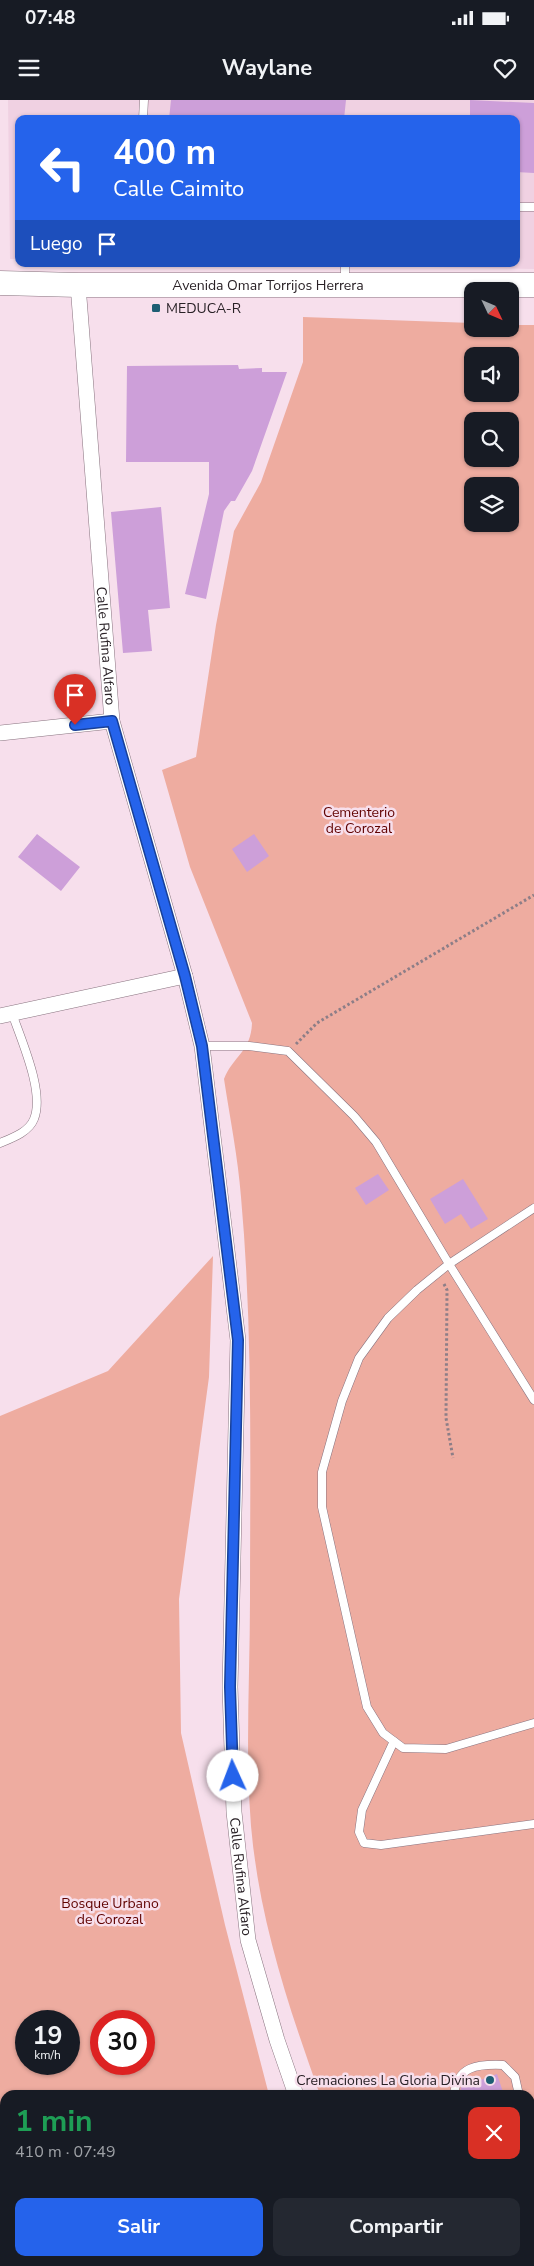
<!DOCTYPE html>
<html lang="es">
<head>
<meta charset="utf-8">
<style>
  :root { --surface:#171b24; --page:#242831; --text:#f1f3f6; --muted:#9ea1a6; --accent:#2563eb }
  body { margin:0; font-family:"Nunito Sans",sans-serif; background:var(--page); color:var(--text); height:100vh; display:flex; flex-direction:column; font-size:19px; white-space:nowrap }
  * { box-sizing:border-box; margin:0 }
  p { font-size:16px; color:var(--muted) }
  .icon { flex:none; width:28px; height:28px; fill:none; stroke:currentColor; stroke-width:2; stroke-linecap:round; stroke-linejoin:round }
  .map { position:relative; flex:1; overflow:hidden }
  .drawer { position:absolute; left:0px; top:1990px; width:535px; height:176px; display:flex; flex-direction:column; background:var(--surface); border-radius:15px 15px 0 0; box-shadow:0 1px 4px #0004 }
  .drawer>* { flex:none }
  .banner { position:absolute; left:15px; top:15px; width:505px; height:152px; border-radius:10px; box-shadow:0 1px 4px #0004; background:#2563eb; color:#fff; overflow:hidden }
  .needle { width:32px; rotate:134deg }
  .buttons { position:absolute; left:464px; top:182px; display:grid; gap:10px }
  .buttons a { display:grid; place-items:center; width:55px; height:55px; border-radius:10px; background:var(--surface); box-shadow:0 1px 4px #0004; font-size:25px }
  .speed { position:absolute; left:15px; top:1910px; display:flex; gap:10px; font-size:25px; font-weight:700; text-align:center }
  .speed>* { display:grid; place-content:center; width:65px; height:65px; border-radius:50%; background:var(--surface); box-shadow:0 1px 4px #0004; line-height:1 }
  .speed small { font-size:12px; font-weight:400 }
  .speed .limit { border:8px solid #d22; background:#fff; color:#111 }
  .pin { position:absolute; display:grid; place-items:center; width:42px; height:42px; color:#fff; margin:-51px -21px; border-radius:50% 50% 50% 0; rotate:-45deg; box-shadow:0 0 5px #0007 }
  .pin .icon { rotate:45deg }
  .me { position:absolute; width:55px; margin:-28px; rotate:358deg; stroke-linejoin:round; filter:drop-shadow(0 0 4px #0008) }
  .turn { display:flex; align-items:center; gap:18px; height:105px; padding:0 15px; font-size:22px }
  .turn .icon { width:65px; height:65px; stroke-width:2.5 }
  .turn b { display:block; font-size:35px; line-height:42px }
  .then { display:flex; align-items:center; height:48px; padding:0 15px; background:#0003; gap:10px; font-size:19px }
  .round { display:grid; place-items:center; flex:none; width:52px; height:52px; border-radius:10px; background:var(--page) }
  .headline { display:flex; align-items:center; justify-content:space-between; height:85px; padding:0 15px }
  h1 { font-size:30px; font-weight:700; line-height:38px; color:#1e9e55 }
  .cta { display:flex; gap:10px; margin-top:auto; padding:10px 15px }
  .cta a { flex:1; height:58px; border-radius:10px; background:var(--accent); color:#fff; font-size:20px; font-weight:700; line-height:58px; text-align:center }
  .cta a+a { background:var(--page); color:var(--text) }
  .status { display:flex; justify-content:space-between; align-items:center; height:35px; padding:0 25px; background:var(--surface); direction:ltr }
  .status svg { height:14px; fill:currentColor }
  header { display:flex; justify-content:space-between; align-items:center; height:65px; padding:0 15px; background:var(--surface); font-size:22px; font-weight:700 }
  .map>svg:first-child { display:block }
  .built { fill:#f0d1e2 }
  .green { fill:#eeaca0; fill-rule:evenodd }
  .building { fill:#cd9fd9 }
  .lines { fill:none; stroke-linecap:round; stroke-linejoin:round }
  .lane-casing { stroke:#88737f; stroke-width:9 }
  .street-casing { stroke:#88737f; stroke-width:16 }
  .primary-casing { stroke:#88737f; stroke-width:25 }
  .path { stroke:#8d7e87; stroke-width:3; stroke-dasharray:2.5 2.5; stroke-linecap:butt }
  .lane { stroke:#fff; stroke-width:8 }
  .street { stroke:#fff; stroke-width:15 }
  .primary { stroke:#fff; stroke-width:24 }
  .route-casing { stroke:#184099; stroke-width:12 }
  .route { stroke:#2563eb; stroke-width:9 }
  .poi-dot { fill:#1e5e73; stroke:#f7dfec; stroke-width:2 }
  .labels { text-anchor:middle; stroke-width:5; stroke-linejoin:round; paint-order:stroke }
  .street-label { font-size:14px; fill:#292126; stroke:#f7dfec }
  .poi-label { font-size:14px; fill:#292126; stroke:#f7dfec; text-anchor:start }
  .park-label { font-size:14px; fill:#600200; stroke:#f7dfec }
</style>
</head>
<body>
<div class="status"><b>07:48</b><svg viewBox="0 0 49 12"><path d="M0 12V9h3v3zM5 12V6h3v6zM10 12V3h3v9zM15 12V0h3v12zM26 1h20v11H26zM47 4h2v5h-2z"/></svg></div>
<header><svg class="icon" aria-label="menu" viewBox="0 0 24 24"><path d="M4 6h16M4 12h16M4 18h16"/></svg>Waylane<svg class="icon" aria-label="heart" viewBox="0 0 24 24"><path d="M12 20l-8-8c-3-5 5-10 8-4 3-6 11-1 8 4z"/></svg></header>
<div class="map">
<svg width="534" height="2166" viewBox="0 0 534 2166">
  <rect width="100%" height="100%" fill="#f7dfec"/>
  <path class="built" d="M 8,0 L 534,0 L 534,169 L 271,164 L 516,164 L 516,19 L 19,19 L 19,159 L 10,159 Z"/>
  <path class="green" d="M 303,217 L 472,223 L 472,229 L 510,229 L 510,225 L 534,225 L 534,2166 L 383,2166 L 381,2161 L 530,2161 L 530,1995 L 320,1995 C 289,1908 259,1819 251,1726 C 245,1651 250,1575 250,1499 C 250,1365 253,1230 241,1097 C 238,1058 230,1018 224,979 C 233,956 251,952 252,923 L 190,767 L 162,670 L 196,657 L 216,525 L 234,431 L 261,382 L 303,262 ZM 472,256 L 510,256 L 510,294 L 472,294 ZM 472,321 L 510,321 L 510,359 L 472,359 ZM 472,386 L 510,386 L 510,424 L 472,424 Z
    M 213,1156 L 209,1277 L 179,1499 L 181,1633 L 225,1825 L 269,1995 L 5,1995 L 5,2161 L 319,2161 L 321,2166 L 0,2166 L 0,1316 L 108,1271 ZM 26,1921 L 69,1921 L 69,1964 L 26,1964 ZM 101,1921 L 144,1921 L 144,1964 L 101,1964 Z"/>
  <path class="building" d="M 171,0 L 346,0 L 344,19 L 169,19 Z
    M 470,0 L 534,3 L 534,73 L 516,72 L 516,19 L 470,19 Z
    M 238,265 L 239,269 L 262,268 L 262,272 L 287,272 L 252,371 L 235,401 L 231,401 L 224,411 L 206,499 L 185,494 L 209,394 L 209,362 L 126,362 L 127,266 Z
    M 161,407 L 170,508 L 148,510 L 152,551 L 123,553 L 111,412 Z
    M 37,734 L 80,767 L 61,791 L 18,757 Z
    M 254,734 L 269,756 L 247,772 L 232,749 Z
    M 378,1074 L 389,1090 L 366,1105 L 355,1088 Z
    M 463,1079 L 488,1119 L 471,1129 L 461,1114 L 445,1124 L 430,1099 Z
    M 497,1974 L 504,1995 L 460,1995 L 461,1987 Z"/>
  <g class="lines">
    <g class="lane-casing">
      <path id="lane" d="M 143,19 L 144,0
        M 516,107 L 534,107
        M 345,182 L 345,164
        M 202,946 L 249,946 L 288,951 L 354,1016 L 376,1042 L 449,1164 L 534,1300
        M 0,1043 C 12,1038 29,1032 34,1019 C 45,992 21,940 12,913
        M 534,1108 L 449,1164 L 417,1190 L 388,1218 L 359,1258 L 342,1301 L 322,1372 L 322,1407 L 367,1607 L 383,1633 L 403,1648 L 446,1649 L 534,1623
        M 394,1641 L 362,1710 L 359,1732 L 364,1743 L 381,1745 L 534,1724
        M 454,1995 C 457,1966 477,1964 503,1965 L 515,1977 L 519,1995
        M 530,2137 L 534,2138
        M 395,2166 L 414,2161"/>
    </g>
    <g class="street-casing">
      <g id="street">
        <path id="s1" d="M 78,185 L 112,621 L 185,876 L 202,946 L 238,1240 L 230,1587 L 234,1712 L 248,1840 L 277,1940 L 296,1995"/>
        <path d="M 0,633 L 112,621"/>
        <path d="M 0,916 L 185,876"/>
        <path d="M 355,2161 L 356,2166"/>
      </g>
    </g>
    <g class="primary-casing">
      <g id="primary">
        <path id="s2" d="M 0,183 L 78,185 L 534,185"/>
      </g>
    </g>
    <path class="path" d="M 296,944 L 317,923 L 534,795
      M 444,1184 L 447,1190 L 446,1318 L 453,1358"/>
    <use href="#lane" class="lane"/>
    <use href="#street" class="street"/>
    <use href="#primary" class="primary"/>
  </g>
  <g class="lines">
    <g class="route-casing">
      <path id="route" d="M 75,625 L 112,621 L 185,876 L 202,946 L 238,1240 L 230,1587 L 233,1676"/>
    </g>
    <use href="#route" class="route"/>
  </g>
  <g class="poi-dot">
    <rect x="151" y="203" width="10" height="10" rx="2.5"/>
    <circle cx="490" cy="1980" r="5"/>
  </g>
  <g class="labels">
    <g class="street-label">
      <text dy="5" stroke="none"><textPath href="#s2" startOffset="268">Avenida Omar Torrijos Herrera</textPath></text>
      <text dy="5" stroke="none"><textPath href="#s1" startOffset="362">Calle Rufina Alfaro</textPath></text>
      <text dy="5" stroke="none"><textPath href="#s1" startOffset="1608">Calle Rufina Alfaro</textPath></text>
    </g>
    <g class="poi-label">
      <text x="166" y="213">MEDUCA-R</text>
      <text x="480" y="1985" text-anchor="end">Cremaciones La Gloria Divina</text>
    </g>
    <g class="park-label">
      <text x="359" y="717">Cementerio<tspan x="359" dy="16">de Corozal</tspan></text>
      <text x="110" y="1808">Bosque Urbano<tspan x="110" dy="16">de Corozal</tspan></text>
    </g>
  </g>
</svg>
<div class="buttons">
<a><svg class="needle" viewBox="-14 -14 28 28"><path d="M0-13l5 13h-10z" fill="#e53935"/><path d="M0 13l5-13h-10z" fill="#9ea1a6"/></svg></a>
<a><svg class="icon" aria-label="sound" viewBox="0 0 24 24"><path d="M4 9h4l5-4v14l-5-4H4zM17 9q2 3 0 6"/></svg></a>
<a><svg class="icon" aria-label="search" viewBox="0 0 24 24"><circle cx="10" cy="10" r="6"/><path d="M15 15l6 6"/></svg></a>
<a><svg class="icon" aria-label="layers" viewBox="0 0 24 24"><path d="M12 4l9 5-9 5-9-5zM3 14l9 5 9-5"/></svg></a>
</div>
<div class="speed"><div>19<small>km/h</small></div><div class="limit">30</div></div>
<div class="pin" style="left:75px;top:625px;background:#d93025"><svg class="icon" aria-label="arrive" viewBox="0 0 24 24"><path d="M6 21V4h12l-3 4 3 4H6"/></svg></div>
<svg class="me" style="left:233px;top:1676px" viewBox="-20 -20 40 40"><circle r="19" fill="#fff"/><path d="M0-13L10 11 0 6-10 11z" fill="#2563eb"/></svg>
<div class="banner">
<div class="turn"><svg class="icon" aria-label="left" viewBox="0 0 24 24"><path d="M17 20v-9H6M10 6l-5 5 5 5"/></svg><div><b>400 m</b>Calle Caimito</div></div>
<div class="then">Luego<svg class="icon" aria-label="arrive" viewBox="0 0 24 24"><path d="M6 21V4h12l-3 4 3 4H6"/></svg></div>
</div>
<section class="drawer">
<div class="headline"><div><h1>1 min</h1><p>410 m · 07:49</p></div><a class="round" style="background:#d93025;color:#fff"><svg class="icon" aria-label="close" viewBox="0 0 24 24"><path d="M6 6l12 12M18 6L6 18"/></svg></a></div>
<div class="cta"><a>Salir</a><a>Compartir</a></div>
</section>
</div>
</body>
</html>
